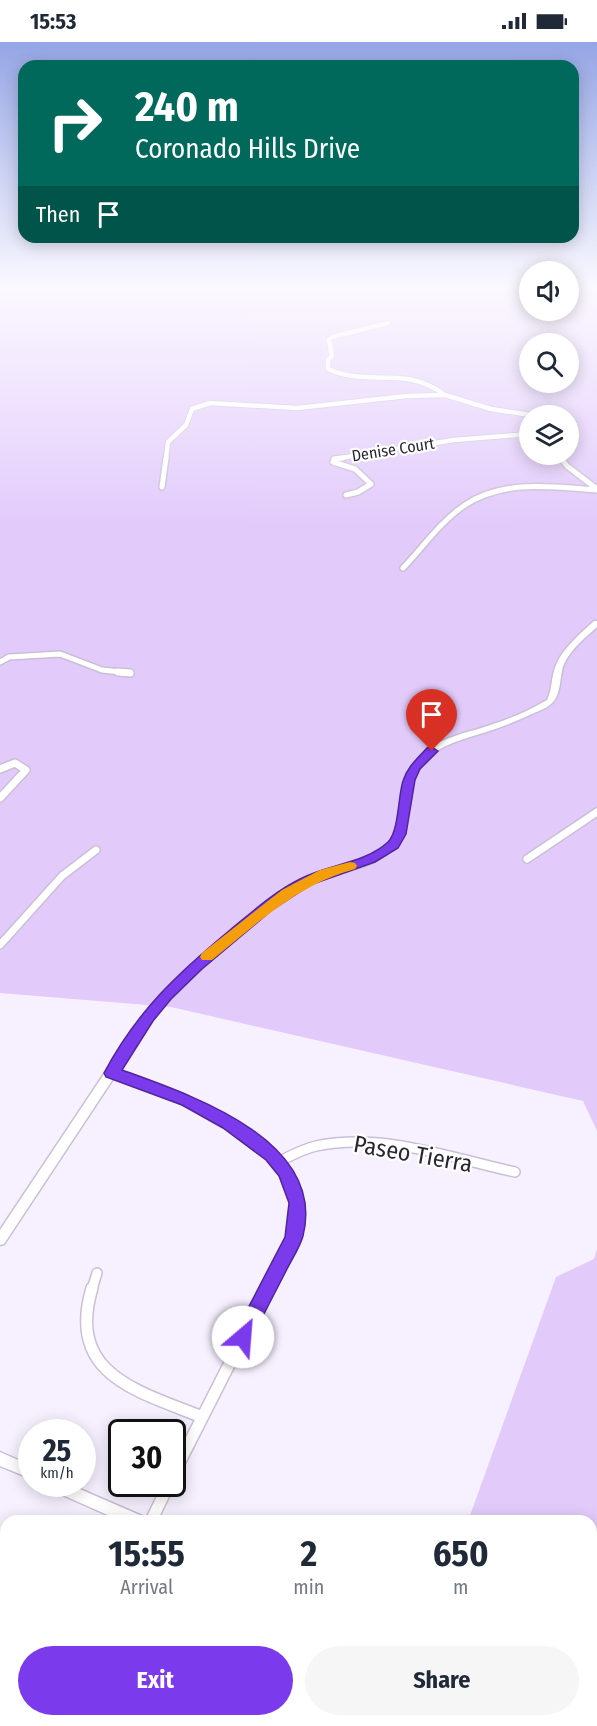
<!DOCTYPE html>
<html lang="en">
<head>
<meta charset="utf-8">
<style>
  :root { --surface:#fff; --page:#f6f6f7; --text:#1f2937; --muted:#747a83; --accent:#7c3aed }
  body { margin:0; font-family:"Fira Sans Condensed",sans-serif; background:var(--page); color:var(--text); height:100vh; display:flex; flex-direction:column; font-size:22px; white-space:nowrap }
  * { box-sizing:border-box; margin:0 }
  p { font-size:20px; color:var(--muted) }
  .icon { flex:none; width:33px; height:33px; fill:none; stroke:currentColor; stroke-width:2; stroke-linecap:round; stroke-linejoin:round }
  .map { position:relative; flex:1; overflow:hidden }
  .details { position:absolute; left:0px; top:1473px; width:597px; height:212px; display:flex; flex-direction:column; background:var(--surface); border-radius:18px 18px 0 0; box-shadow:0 3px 15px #0003 }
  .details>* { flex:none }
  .top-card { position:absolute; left:18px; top:18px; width:561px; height:183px; border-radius:18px; box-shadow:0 3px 15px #0003; background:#00695c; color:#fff; overflow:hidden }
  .buttons { position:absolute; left:519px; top:219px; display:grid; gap:12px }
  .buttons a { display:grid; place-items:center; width:60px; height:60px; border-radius:50%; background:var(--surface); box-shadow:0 3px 15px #0003; font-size:30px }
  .speed { position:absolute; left:18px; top:1377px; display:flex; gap:12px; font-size:30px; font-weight:700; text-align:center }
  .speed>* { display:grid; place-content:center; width:78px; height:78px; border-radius:50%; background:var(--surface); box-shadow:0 3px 15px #0003; line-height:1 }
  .speed small { font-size:15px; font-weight:400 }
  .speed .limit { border:3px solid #111; border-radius:9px; background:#fff; color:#111 }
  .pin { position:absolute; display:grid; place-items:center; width:51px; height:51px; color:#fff; margin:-62px -26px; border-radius:50% 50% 50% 0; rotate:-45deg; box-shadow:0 0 6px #0007 }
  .pin .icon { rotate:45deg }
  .me { position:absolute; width:66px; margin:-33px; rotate:27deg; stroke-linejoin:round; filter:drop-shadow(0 0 4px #0008) }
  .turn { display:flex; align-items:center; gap:21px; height:126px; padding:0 18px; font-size:27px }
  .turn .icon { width:78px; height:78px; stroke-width:2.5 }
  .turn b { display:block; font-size:42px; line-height:51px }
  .then { display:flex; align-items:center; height:57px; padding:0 18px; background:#0003; gap:12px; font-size:22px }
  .eta { display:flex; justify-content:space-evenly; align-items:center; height:102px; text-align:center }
  .eta b { font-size:36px; font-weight:700; line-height:42px }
  .primary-button { display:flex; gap:12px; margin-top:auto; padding:12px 18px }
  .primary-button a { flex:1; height:69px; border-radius:36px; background:var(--accent); color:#fff; font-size:24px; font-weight:700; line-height:69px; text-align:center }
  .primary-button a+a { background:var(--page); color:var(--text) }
  .status { display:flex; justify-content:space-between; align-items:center; height:42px; padding:0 30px; background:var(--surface); direction:ltr }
  .status svg { height:16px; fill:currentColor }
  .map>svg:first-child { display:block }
  .green { fill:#e2cbfb; fill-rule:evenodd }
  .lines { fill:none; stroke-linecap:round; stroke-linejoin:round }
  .minor-far4-casing { stroke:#cabfd5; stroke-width:6 }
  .minor-far3-casing { stroke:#cabfd5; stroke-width:8 }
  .minor-far2-casing { stroke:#cabfd5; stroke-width:10 }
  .minor-far1-casing { stroke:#cabfd5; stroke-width:12 }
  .minor-casing { stroke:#cabfd5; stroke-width:14 }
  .tertiary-casing { stroke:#cabfd5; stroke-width:3 }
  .minor-far4 { stroke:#fff; stroke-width:4.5 }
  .minor-far3 { stroke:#fff; stroke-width:5 }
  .minor-far2 { stroke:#fff; stroke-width:7 }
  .minor-far1 { stroke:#fff; stroke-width:9 }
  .minor { stroke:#fff; stroke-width:11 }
  .tertiary { fill:#fff; fill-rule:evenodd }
  .route { fill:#7c3aed; stroke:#51269a; stroke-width:1.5 }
  .slow { fill:#f59e0b }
  .labels { text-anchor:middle; stroke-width:4.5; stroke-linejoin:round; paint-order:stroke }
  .far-street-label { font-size:16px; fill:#2b2730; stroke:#fff }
  .near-street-label { font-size:24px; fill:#2b2730; stroke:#fff }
</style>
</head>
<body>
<div class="status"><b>15:53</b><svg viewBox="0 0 49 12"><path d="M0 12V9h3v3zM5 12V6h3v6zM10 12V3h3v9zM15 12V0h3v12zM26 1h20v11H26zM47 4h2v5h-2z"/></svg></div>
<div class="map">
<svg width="597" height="1684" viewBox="0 0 597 1684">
  <rect width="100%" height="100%" fill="#f7f1ff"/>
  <path class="green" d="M 7,248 L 529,248 L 530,268 L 568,268 L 569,248 L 597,248 L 597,1089 L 583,1059 L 171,965 L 0,951 L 0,252 ZM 530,302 L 568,302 L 568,340 L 530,340 ZM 530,374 L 568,374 L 568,412 L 530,412 Z
    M 597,1207 L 597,1684 L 439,1684 L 434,1679 L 591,1678 L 591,1479 L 468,1479 L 556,1235 L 594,1217 Z"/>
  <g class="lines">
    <g class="minor-far4-casing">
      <path id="minor-far4" d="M 388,281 L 332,295 L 329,298 L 332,314 L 328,318 L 328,327 C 369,346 404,322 445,353
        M 559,412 L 562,417
        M 166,417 L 168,400 L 186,383 L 192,367 L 210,361 L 297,366 L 407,354 L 445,353 L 491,367 L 537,374
        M 334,417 L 454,398 L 530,392"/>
    </g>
    <g class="minor-far3-casing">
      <path id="minor-far3" d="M 343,416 L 334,417 L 333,420 L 355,427 L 371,442 L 358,450 L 346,453
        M 561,416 L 567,424 L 597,447
        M 162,445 L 166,416
        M 403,526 C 423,505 441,479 465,463 C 503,437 554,445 597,448
        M 0,620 L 9,615 L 60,612 L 102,628 L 130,631"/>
    </g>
    <g class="minor-far2-casing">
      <path id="minor-far2" d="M 118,630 L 130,631
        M 0,727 L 15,721 L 26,728 L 0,756
        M 527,817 L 597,770
        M 0,903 L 62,834 L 96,808"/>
    </g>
    <g class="minor-far1-casing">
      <path id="minor-far1" d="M 112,1031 C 172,1053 266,1082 292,1146 C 295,1153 298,1160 298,1167 C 298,1197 280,1222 267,1247
        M 278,1120 C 290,1114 303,1107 316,1104 C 382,1090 451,1116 515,1130
        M 92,1247 L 97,1231"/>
    </g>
    <g class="minor-casing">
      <path id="minor" d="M 92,1246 C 66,1333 138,1349 202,1375
        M 172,1435 L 268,1246
        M 151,1479 L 169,1442
        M 121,1684 L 124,1678"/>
    </g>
    <g class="tertiary-casing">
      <path id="tertiary" d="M 594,579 L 597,579 L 597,585 C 585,596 571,607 564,622 C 559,634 562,652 552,661 C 547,666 539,669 532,672 C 517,679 502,685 486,690 C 465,697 440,702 425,719 C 401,746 418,790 386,813 C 362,830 328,831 301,846 C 283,856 267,870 250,884 C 215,913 182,943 152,978 L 4,1202 L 0,1203 L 0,1188 L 144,972 C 175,938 208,908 244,879 C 260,866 277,852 295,841 C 321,827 356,826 380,809 C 409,788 395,743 419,715 C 437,695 469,691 493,682 C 512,676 530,668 547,658 C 552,648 551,639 554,629 C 560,608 579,593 594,579 Z
        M 0,1410 L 32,1424 L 32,1437 L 0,1424 Z
        M 47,1442 L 68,1442 L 142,1474 L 144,1479 L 121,1479 L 49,1447 Z
        M 390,1678 L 406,1678 L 409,1684 L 392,1684 Z"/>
    </g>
    <use href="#minor-far4" class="minor-far4"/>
    <use href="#minor-far3" class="minor-far3"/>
    <use href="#minor-far2" class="minor-far2"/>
    <use href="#minor-far1" class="minor-far1"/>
    <use href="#minor" class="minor"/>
    <use href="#tertiary" class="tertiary"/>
  </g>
  <linearGradient id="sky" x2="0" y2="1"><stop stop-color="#95a5e5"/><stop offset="0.51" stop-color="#fbf9ff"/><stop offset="1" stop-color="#fbf9ff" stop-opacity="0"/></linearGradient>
  <rect width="597" height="483" fill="url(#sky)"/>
  <path class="route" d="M 432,705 L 438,709 L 420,727 L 415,738 L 406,792 L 398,806 L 375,820 L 310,843 L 272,868 L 202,927 L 171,957 L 153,979 L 122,1028 C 191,1053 327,1098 303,1194 C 300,1205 292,1217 287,1227 C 274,1252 262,1276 249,1301 L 243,1304 L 236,1301 L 233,1295 L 285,1195 L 289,1161 L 279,1134 L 266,1118 L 223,1086 L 182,1063 L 106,1035 L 104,1031 C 137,969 177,932 230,888 C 252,870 274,850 300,837 C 328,822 364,822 388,800 C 399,789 398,754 403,739 C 407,725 418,716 427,706 Z"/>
  <path class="slow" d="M 350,820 L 355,821 L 357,824 L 355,827 C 297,843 258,881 212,918 L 202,918 L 200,915 L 202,911 L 282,848 L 320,828 Z"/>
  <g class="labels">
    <g class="far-street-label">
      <text transform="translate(393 407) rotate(-9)" y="6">Denise Court</text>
    </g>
    <g class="near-street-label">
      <text transform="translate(413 1112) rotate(10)" y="8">Paseo Tierra</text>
    </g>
  </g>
</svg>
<div class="buttons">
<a><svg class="icon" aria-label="sound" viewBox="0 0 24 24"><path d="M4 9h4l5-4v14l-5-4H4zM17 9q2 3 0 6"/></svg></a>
<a><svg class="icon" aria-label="search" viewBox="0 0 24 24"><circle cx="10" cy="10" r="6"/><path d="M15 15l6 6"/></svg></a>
<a><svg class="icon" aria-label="layers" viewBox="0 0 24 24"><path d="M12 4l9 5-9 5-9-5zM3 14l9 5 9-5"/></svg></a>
</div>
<div class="speed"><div>25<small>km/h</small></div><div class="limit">30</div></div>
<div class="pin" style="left:432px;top:709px;background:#d93025"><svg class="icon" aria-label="arrive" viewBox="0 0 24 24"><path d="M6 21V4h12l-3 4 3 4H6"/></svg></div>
<svg class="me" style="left:243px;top:1295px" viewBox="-20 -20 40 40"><circle r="19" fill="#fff"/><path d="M0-13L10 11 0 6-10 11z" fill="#7c3aed"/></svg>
<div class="top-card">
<div class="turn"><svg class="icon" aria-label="right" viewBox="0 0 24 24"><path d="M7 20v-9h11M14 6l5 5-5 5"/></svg><div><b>240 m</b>Coronado Hills Drive</div></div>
<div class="then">Then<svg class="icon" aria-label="arrive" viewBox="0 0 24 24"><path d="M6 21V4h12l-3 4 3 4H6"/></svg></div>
</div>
<section class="details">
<div class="eta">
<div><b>15:55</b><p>Arrival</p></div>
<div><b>2</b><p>min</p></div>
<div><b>650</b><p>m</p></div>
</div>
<div class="primary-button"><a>Exit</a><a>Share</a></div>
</section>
</div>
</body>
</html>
